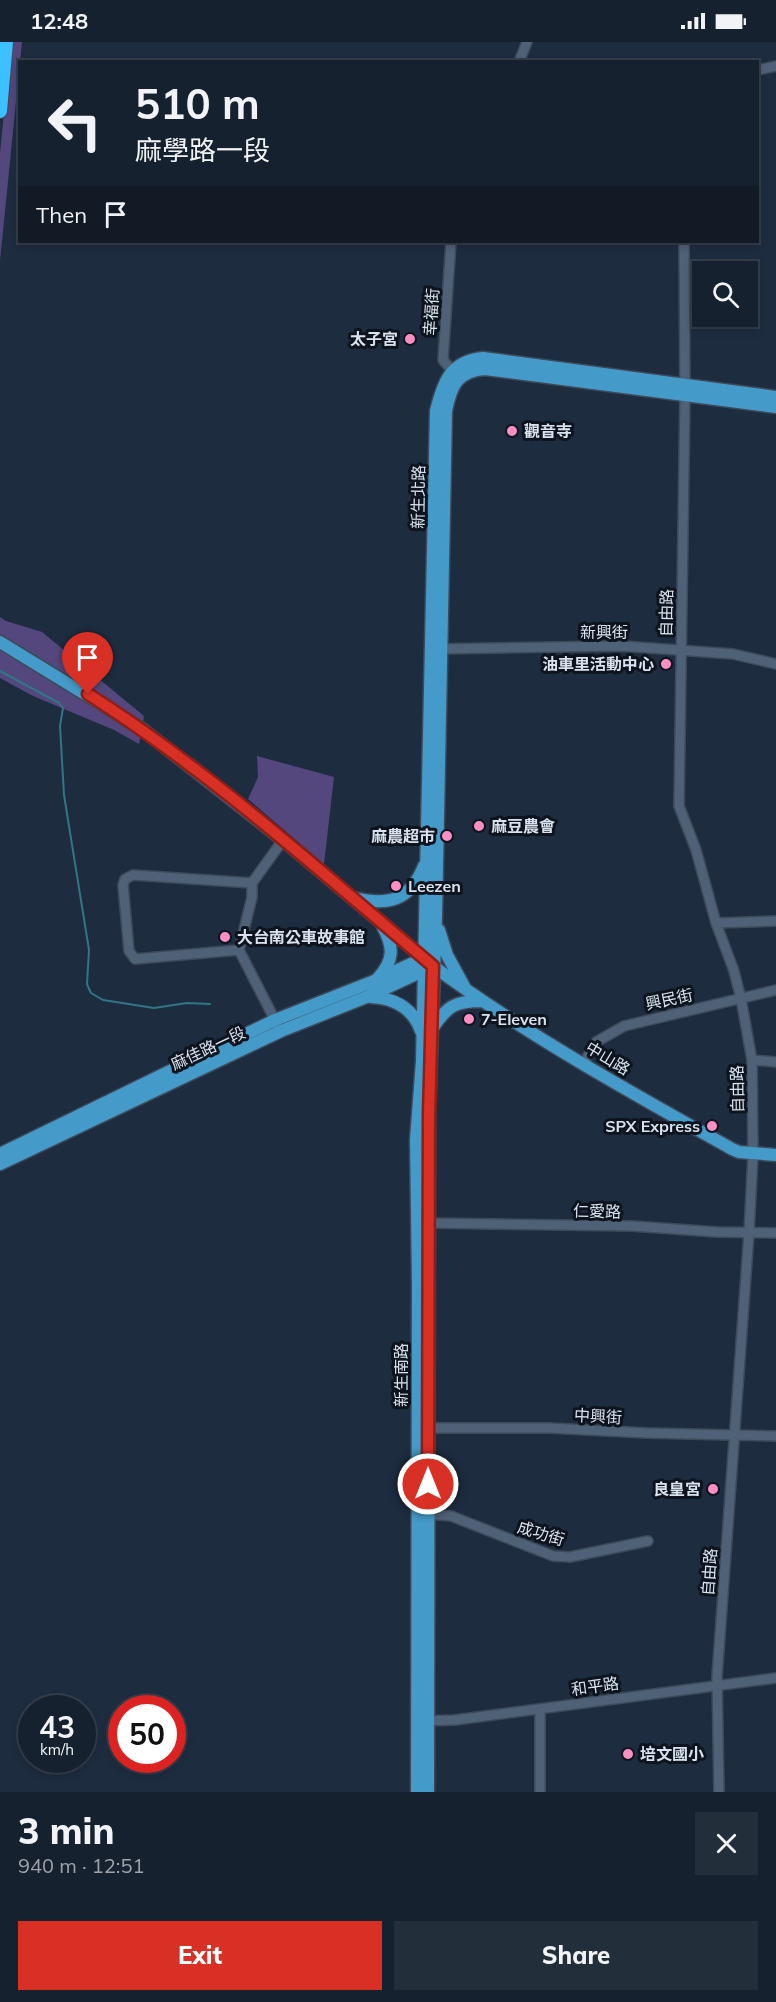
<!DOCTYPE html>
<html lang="en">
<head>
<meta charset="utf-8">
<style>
  :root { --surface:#16212f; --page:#232e3b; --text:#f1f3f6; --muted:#9ea3aa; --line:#353e4b; --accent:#d93025 }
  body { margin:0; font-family:Mulish,"Noto Sans TC",sans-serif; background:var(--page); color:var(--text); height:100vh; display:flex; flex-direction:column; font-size:22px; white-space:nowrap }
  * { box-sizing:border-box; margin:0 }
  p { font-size:20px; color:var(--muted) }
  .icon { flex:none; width:33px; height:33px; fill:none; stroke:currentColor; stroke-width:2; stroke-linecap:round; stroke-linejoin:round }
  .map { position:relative; height:1750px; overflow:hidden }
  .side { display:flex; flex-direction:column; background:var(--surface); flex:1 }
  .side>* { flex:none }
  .top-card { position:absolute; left:18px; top:18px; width:741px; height:183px; border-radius:0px; box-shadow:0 3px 9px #0003,0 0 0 2px var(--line); background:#16212f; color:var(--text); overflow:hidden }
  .buttons { position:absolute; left:692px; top:219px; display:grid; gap:12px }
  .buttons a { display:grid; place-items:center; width:66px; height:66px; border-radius:0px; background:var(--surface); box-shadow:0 3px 9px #0003,0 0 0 2px var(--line); font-size:30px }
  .speed { position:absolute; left:18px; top:1653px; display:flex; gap:12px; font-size:30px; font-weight:700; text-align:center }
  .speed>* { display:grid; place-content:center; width:78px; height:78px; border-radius:50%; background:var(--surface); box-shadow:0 3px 9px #0003,0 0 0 2px var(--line); line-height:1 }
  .speed small { font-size:15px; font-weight:400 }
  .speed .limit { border:9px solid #d22; background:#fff; color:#111 }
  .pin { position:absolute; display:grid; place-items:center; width:51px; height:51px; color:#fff; margin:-62px -26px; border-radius:50% 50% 50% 0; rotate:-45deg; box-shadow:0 0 6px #0007 }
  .pin .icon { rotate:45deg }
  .me { position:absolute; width:66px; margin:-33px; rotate:0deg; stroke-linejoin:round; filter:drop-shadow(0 0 4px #0008) }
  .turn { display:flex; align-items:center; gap:21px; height:126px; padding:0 18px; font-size:27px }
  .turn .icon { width:78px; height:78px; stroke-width:2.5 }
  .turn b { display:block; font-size:42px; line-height:51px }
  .then { display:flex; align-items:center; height:57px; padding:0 18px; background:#0003; gap:12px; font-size:22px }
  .round { display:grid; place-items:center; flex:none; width:63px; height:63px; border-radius:0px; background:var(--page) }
  .headline { display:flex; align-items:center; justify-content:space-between; height:102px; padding:0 18px }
  h1 { font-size:36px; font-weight:800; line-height:45px }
  .action { display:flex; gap:12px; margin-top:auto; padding:12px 18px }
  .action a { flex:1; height:69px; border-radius:0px; background:var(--accent); color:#fff; font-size:24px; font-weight:800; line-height:69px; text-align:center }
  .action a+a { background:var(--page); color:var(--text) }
  .status { display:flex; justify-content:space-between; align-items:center; height:42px; padding:0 30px; background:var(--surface); direction:ltr }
  .status svg { height:16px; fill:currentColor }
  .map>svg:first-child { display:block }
  .green { fill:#53477e }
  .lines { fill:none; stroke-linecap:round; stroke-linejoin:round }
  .stream { stroke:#317685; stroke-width:2 }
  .minor-casing { stroke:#3d4a5a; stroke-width:12 }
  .major-casing { stroke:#3d4a5a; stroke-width:15 }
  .highway-casing { stroke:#3d4a5a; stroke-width:16 }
  .minor { stroke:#4f6176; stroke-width:9 }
  .major { stroke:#449ac8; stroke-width:12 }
  .highway { stroke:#3cc0ff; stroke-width:14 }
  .route-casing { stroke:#8d1f18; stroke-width:15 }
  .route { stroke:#d93025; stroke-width:10 }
  .poi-dot { fill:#fb8fc4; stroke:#0d141d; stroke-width:2 }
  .labels { text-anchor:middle; stroke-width:6; stroke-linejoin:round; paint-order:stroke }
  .street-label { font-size:16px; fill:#d8e3ef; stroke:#0d141d }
  .poi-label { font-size:16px; font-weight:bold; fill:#d8e3ef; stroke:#0d141d; text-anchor:start }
</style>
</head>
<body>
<div class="status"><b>12:48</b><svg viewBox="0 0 49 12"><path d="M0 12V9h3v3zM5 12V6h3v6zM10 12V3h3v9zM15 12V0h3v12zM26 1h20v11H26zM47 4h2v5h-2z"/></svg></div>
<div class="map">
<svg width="776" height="1750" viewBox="0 0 776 1750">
  <rect width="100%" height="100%" fill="#1d2c3f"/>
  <path class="green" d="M 11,0 L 22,0 L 0,219 L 0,111 Z
    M 0,575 L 6,579 L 42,590 L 144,674 L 139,702 L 114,688 L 33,654 L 0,636 Z
    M 257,714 L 334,735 L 324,822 L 248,757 L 258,735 Z"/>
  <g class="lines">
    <path class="stream" d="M 0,629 L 59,661 L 63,666 L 60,684 L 64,753 L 89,908 L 87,942 L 89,947 L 91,951 L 103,958 L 154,966 L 187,961 L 210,962"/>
    <g class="minor-casing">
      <path id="minor" d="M 519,20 L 527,0
        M 758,28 L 776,24
        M 451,200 L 443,318 L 456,333
        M 684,200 L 685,352 L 679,764 L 696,808 L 716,881 L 734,929 L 741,957 L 752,1018 L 753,1112 L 749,1191 L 717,1635 L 719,1750
        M 435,607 L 622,604 L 733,612 L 776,622
        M 716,881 L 776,879
        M 239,908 L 135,917 L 129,909 L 123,843 L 125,837 L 133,833 L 252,841
        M 278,984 L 239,908 L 252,855 L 252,841 L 283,798
        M 752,1018 L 776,1020
        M 584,1021 L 596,1000 L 624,984 L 776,948
        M 425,1181 L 632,1184 L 717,1190 L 776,1191
        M 423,1386 L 549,1386 L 647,1391 L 776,1394
        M 428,1472 L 451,1474 L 553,1514 L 570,1515 L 648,1499
        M 422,1679 L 455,1678 L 776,1636
        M 540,1750 L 540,1667"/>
    </g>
    <g class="major-casing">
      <path id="major" d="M 0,600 L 142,687 L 283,798 L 433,924 C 527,993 630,1050 732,1107 L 739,1110 L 776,1113
        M 354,856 C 388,864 410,859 424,824
        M 439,888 L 447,913 L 465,946
        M 378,936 C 394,919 394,905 383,885
        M 370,955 C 394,956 413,966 421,989
        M 432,987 C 447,964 455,959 482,959
        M 0,1112 L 275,978 L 374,939 L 424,916
        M 0,1122 L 281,989 L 369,954 L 429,926
        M 417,1750 L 418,1241 L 416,1098 L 422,1019 L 436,369 C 443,341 450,319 483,316 L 776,355
        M 428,1750 L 429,1074 L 436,875 L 446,369 C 451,344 457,329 485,327 L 776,365"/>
    </g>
    <g class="highway-casing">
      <path id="highway" d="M 0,69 L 6,0"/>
    </g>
    <use href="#minor" class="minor"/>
    <use href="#major" class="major"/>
    <use href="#highway" class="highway"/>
  </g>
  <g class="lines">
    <g class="route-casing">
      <path id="route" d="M 88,652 C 212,731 321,830 433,924 L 429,1074 L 428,1442"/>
    </g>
    <use href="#route" class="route"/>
  </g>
  <g class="poi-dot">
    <circle cx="410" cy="297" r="6"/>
    <circle cx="512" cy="389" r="6"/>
    <circle cx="666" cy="622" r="6"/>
    <circle cx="479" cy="784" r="6"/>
    <circle cx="447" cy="794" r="6"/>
    <circle cx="396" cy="844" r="6"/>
    <circle cx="225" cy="895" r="6"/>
    <circle cx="469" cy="977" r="6"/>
    <circle cx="712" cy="1084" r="6"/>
    <circle cx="713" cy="1447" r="6"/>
    <circle cx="628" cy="1712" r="6"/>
  </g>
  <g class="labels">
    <g class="street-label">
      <text transform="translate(431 270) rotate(-86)" y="6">幸福街</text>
      <text transform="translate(418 455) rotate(-89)" y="6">新生北路</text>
      <text transform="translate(666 571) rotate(-89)" y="6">自由路</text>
      <text x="604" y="596">新興街</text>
      <text transform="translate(669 957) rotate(-12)" y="6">興民街</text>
      <text transform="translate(208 1006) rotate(-25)" y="6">麻佳路一段</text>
      <text transform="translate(608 1016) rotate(31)" y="6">中山路</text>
      <text transform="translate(737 1047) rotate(-91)" y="6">自由路</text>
      <text transform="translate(597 1169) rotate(1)" y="6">仁愛路</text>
      <text transform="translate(401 1333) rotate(-90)" y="6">新生南路</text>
      <text transform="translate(598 1374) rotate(3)" y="6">中興街</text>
      <text transform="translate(541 1491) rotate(17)" y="6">成功街</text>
      <text transform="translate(709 1530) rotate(-86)" y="6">自由路</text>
      <text transform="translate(595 1644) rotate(-8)" y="6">和平路</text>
    </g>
    <g class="poi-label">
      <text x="398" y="303" text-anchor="end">太子宮</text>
      <text x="524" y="395">觀音寺</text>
      <text x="654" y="628" text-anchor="end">油車里活動中心</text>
      <text x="491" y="790">麻豆農會</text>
      <text x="435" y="800" text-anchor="end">麻農超市</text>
      <text x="408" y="850">Leezen</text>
      <text x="237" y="901">大台南公車故事館</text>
      <text x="481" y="983">7-Eleven</text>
      <text x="700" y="1090" text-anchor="end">SPX Express</text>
      <text x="701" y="1453" text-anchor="end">良皇宮</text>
      <text x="640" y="1718">培文國小</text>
    </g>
  </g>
</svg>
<div class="buttons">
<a><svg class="icon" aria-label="search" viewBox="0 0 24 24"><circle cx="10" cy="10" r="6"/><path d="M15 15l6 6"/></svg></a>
</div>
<div class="speed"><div>43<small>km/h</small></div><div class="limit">50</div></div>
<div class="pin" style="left:88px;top:652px;background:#d93025"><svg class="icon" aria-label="arrive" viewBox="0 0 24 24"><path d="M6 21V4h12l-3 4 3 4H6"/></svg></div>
<svg class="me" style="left:428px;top:1442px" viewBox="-20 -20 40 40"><circle r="17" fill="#d93025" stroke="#fff" stroke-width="3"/><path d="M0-11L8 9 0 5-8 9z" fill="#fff"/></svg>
<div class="top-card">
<div class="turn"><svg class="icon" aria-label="left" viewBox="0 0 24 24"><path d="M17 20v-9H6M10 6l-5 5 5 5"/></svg><div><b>510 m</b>麻學路一段</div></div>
<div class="then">Then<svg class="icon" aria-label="arrive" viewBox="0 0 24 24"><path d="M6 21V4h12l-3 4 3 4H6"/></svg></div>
</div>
</div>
<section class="side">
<div class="headline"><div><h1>3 min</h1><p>940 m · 12:51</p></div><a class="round"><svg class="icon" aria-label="close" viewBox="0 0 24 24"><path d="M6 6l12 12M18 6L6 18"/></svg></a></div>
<div class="action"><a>Exit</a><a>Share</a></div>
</section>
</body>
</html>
